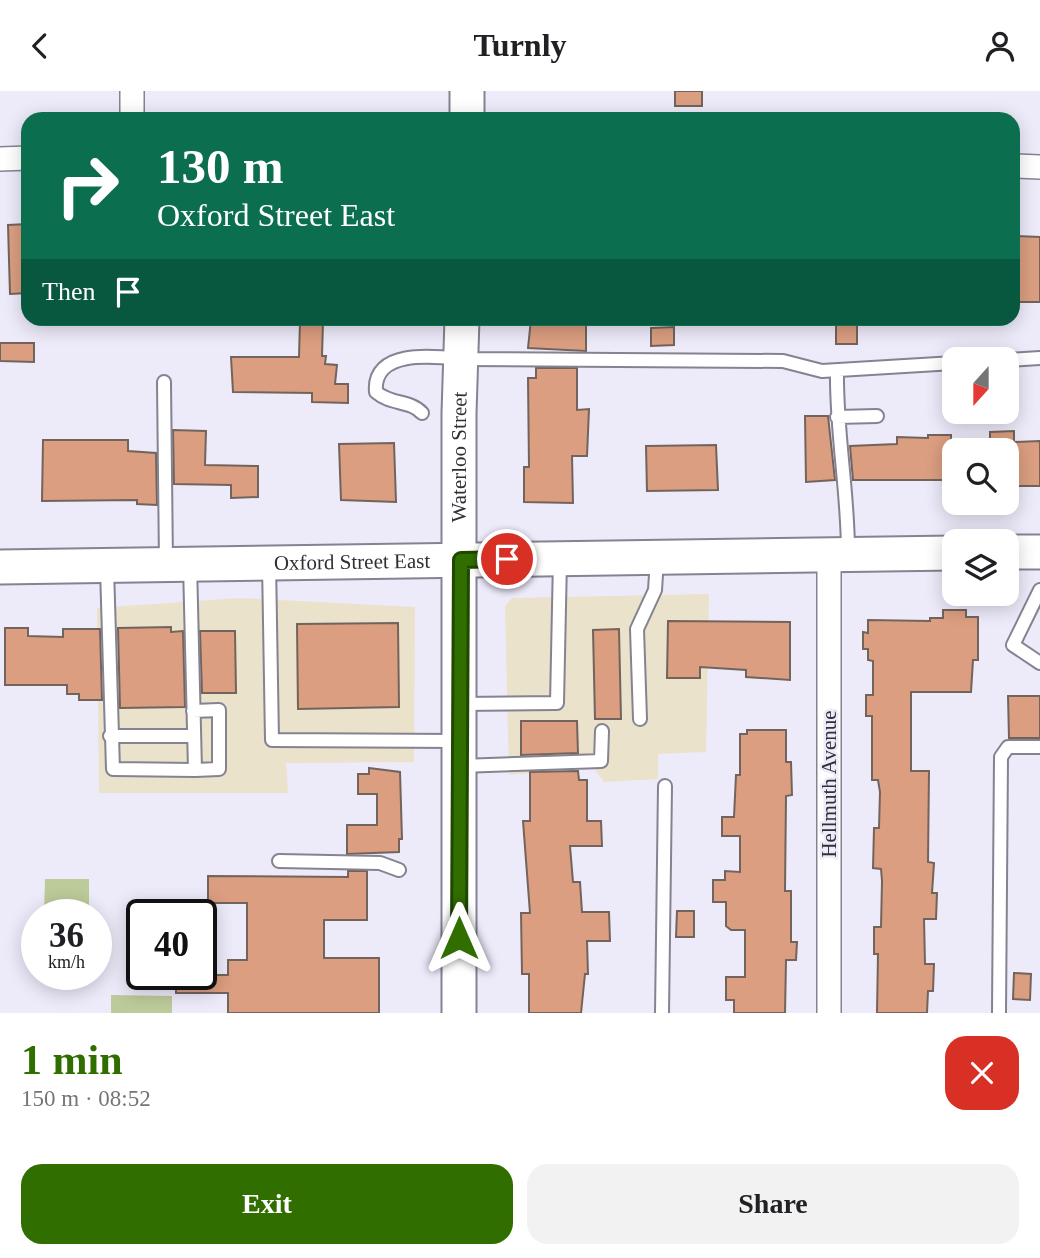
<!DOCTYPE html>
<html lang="en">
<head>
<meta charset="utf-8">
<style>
  :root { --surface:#fff; --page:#f2f2f2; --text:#202124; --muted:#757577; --accent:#316e00 }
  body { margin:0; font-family:Georgia,serif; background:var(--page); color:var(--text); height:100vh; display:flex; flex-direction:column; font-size:26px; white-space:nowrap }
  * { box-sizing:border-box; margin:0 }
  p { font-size:23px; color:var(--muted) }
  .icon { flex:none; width:38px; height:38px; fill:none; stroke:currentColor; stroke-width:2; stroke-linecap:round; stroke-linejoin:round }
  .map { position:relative; height:922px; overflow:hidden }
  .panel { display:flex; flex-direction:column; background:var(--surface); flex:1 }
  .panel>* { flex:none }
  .guide { position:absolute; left:21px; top:21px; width:999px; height:214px; border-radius:21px; box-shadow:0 4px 18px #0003; background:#0b6e4f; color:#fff; overflow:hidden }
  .needle { width:46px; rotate:201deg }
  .buttons { position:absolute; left:942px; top:256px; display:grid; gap:14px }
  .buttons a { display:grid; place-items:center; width:77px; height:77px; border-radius:14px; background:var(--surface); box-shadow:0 4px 18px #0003; font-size:35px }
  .speed { position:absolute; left:21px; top:808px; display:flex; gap:14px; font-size:35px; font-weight:700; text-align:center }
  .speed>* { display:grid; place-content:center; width:91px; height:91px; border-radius:50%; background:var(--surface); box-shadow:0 4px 18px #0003; line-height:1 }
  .speed small { font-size:18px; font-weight:400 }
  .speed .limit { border:4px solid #111; border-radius:10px; background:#fff; color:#111 }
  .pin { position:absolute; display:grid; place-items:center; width:60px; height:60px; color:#fff; margin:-30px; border:4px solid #fff; border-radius:50%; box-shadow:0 2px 7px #0007 }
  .me { position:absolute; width:77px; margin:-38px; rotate:0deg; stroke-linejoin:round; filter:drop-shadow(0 0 5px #0008) }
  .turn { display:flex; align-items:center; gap:24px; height:147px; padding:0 21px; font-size:32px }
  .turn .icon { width:91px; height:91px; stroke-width:2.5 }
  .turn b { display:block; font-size:49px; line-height:60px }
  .then { display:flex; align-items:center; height:66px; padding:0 21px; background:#0003; gap:14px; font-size:26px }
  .round { display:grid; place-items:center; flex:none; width:74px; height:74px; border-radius:21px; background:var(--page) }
  .head { display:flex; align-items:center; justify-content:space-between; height:119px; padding:0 21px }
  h1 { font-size:42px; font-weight:700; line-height:52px; color:var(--accent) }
  .button { display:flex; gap:14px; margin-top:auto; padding:14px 21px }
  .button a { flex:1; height:80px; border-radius:21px; background:var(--accent); color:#fff; font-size:28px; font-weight:700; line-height:80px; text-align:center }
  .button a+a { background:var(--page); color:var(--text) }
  header { display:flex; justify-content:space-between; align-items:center; height:91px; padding:0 21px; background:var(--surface); font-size:32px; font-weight:700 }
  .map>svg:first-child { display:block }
  .commercial { fill:#ebe2cc }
  .green { fill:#bdca99 }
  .building { fill:#db9e80; stroke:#72645c; stroke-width:2 }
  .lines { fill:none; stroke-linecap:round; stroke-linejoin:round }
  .lane-casing { stroke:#858291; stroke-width:16 }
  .street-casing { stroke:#858291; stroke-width:26 }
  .secondary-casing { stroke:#858291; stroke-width:37 }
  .lane { stroke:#fff; stroke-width:12 }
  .street { stroke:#fff; stroke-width:23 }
  .secondary { stroke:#fff; stroke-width:33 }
  .route-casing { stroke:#204800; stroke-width:18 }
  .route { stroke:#316e00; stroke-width:12 }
  .labels { text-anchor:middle; stroke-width:5; stroke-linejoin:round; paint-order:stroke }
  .street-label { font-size:21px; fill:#302f35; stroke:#edeafa }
</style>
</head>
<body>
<header><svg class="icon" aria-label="back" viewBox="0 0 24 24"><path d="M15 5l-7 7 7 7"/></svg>Turnly<svg class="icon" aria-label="person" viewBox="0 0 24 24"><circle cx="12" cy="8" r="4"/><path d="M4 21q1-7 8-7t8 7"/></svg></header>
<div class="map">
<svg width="1040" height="922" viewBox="0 0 1040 922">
  <rect width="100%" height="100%" fill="#edeafa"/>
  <path class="commercial" d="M 709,503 L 706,661 L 658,663 L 658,688 L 604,691 L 593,676 L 509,684 L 505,515 L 512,507 Z
    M 239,507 L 415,516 L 414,671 L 286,672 L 288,702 L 99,702 L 97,517 Z"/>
  <path class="green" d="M 45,788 L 89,788 L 89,824 L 44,824 Z
    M 111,904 L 172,905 L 172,922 L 111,922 Z"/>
  <path class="building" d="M 675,0 L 702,0 L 702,15 L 675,15 Z
    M 28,133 L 28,202 L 10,203 L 8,134 Z
    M 1013,145 L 1040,146 L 1040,211 L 1013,211 Z
    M 531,228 L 569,228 L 569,234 L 586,234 L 586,260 L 528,257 Z
    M 836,228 L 857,228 L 857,253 L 836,253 Z
    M 300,230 L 323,231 L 322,265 L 326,265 L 325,273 L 337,274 L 335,293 L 348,293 L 348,312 L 312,311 L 312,302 L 233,301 L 231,266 L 299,266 Z
    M 674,236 L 674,254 L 651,255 L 651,237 Z
    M 0,252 L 34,252 L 34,271 L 0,270 Z
    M 536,277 L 577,277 L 577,319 L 589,318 L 587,365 L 572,365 L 573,412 L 524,411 L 524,376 L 529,376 L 528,287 L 536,287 Z
    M 805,325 L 828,325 L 835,389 L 806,391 Z
    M 173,339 L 206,340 L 205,374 L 258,375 L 258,406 L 231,407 L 231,394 L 174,393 Z
    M 1014,340 L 1014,351 L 1040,350 L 1040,395 L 1006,395 L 1006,359 L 990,359 L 990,341 Z
    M 928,344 L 951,344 L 951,389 L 853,389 L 850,355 L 897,353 L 897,346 L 928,347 Z
    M 43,349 L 128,349 L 128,360 L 156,362 L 157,414 L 137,413 L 137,409 L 42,410 Z
    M 394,352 L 396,411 L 341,409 L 339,353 Z
    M 716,354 L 718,399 L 647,400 L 646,355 Z
    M 943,519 L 966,519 L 966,526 L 978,526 L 978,569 L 973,569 L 971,601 L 911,601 L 911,680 L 929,680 L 928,771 L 934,772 L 932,802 L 937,802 L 936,828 L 924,828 L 925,873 L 934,873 L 933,900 L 928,900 L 927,922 L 877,922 L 878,863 L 874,863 L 874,836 L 881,836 L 882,790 L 881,778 L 873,777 L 874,737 L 879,737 L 880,701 L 878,689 L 872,689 L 872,625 L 866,625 L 866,604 L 873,604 L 873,570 L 868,569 L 868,558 L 863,558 L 863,541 L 868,542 L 868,529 L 930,530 L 930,527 L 943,527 Z
    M 668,530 L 790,531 L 790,589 L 746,586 L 746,579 L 700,576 L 700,587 L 667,587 Z
    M 398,532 L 399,616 L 298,618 L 297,533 Z
    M 171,536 L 171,541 L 183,540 L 185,616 L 120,617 L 118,537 Z
    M 5,537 L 28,537 L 28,545 L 63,546 L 63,538 L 100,538 L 102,609 L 79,609 L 79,603 L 67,603 L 67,594 L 5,594 Z
    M 619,538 L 621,628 L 595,628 L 593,539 Z
    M 200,540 L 235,540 L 236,602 L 202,602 Z
    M 1008,605 L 1040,605 L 1040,647 L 1009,647 Z
    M 521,630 L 577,630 L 578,662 L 521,664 Z
    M 747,639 L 786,639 L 786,671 L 791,671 L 792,704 L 786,705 L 785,800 L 791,800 L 791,851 L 797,851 L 796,869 L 786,869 L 785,922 L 734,922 L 734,909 L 726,909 L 726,886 L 745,886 L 745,839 L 731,839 L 726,835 L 726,811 L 713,811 L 713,789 L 725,789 L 725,780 L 740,781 L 740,745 L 722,745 L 722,726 L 734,726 L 736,684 L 740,684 L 740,643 L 747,643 Z
    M 369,677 L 400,681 L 402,748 L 399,748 L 399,761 L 347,763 L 347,734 L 377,734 L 377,703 L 358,703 L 358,683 L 369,683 Z
    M 578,680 L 579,689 L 587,689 L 587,730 L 601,730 L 602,755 L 570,755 L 573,791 L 580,791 L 582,821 L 609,821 L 610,850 L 587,850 L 588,883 L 585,883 L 581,922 L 529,922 L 529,883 L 522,883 L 521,822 L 530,822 L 523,730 L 530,730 L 530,681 Z
    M 348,780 L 367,780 L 367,829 L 324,829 L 324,867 L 379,867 L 379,922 L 228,922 L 228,902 L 176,902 L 176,884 L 228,884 L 228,869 L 247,869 L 247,812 L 208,812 L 208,785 L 348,786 Z
    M 677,820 L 694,820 L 694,846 L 676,846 Z
    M 1014,882 L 1031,883 L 1030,909 L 1013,908 Z"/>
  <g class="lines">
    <g class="lane-casing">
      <path id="lane" d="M 1006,269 L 1040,267
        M 837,280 C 836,341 848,400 848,461
        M 164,291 L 166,473
        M 422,322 C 410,309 391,314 376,301 C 372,258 433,265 461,268 L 783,270 L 822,280 L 954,272
        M 837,326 L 877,325
        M 269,472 L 272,649 L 458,650
        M 107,477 L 113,678 L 195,679 L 190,473
        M 1040,499 L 1013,554 L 1040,572
        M 460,613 L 557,612 L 560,468
        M 193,620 L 219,619 L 219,678 L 195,679
        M 640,628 L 637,538 L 655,499 L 657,468
        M 110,645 L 194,645
        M 460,675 L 601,670 L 602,640
        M 279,770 L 380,772 L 399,779
        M 662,922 L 665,695
        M 999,922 L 1001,666 L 1008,656 L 1040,656"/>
    </g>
    <g class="street-casing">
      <path id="street" d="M 132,28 L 132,0
        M 0,68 L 28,67
        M 1013,75 L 1040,76
        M 829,463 L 829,922"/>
    </g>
    <g class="secondary-casing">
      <g id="secondary">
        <path d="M 467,0 L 467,28"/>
        <path d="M 1006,461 L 1040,461"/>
        <path id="s1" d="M 0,476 L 954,462"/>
        <path id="s2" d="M 459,922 L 459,322 L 462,228"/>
      </g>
    </g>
    <use href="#lane" class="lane"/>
    <use href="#street" class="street"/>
    <use href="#secondary" class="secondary"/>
  </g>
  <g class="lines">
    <g class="route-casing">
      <path id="route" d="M 459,847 L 461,469 L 507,468"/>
    </g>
    <use href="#route" class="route"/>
  </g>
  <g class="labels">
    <g class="street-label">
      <text dy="7" stroke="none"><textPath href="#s2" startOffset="556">Waterloo Street</textPath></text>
      <text dy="7" stroke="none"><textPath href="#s1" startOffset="352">Oxford Street East</textPath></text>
      <text transform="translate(829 693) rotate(-90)" y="7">Hellmuth Avenue</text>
    </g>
  </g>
</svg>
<div class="buttons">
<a><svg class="needle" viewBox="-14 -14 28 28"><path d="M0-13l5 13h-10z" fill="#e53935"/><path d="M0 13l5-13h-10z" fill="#757577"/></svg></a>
<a><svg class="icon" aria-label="search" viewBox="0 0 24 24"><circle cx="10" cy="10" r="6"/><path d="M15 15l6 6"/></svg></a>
<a><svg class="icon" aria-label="layers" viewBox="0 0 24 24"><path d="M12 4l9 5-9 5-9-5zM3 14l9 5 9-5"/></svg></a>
</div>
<div class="speed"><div>36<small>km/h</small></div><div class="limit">40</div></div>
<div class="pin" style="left:507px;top:468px;background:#d93025"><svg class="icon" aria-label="arrive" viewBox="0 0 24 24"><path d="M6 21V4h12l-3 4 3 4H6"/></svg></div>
<svg class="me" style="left:459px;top:847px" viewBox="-20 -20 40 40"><path d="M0-17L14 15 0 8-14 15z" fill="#316e00" stroke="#fff" stroke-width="4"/></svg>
<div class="guide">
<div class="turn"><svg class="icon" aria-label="right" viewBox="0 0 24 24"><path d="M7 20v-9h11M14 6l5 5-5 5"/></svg><div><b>130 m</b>Oxford Street East</div></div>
<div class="then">Then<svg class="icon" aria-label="arrive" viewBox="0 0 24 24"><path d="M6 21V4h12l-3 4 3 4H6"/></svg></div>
</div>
</div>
<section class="panel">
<div class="head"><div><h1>1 min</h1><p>150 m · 08:52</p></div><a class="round" style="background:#d93025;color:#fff"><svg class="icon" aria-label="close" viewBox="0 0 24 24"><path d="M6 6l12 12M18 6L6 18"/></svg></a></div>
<div class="button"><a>Exit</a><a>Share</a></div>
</section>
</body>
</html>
